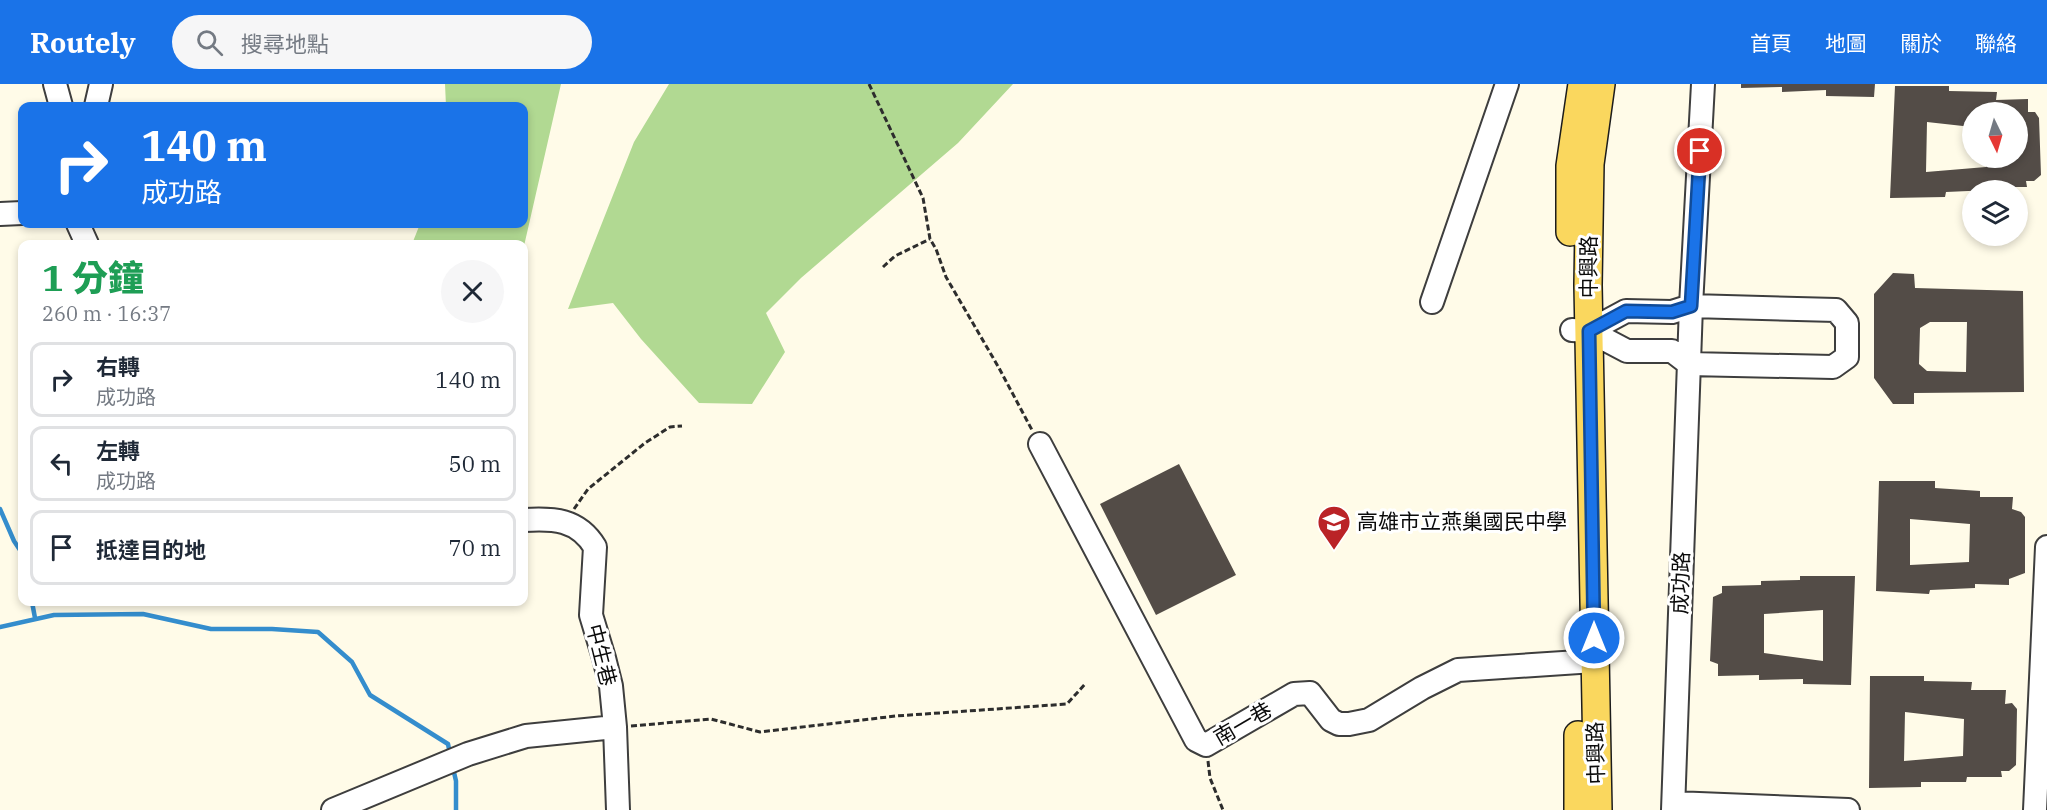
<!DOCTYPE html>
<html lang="zh-TW">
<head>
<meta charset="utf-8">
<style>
  :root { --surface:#fff; --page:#f6f6f7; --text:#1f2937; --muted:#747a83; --line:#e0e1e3; --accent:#1a73e8 }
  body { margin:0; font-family:"IBM Plex Serif","Noto Sans TC",serif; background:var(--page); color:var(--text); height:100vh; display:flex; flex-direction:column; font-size:22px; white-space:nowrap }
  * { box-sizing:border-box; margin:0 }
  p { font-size:20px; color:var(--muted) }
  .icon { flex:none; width:33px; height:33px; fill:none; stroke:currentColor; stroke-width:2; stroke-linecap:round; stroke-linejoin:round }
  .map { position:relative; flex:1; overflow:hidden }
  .details { position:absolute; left:18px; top:156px; width:510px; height:366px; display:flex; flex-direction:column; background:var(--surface); border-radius:12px; box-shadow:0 3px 9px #0003 }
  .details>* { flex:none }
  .guide { position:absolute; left:18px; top:18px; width:510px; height:126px; border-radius:12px; box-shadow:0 3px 9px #0003; background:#1a73e8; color:#fff; overflow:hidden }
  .needle { width:39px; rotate:175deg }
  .buttons { position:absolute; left:1962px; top:18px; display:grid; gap:12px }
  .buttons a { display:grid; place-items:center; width:66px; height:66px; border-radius:50%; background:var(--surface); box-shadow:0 3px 9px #0003; font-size:30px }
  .pin { position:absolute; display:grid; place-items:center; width:51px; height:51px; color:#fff; margin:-26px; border:3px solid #fff; border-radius:50%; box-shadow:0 2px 6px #0007 }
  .me { position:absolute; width:66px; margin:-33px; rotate:0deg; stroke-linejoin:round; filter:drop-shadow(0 0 4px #0008) }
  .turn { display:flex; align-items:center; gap:21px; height:126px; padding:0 24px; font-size:27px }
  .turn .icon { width:78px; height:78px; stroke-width:2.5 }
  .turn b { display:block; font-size:42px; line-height:51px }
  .round { display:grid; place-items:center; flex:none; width:63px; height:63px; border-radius:32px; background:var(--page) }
  .summary { display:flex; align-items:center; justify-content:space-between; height:102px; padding:0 24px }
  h1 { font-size:36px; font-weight:800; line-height:45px; color:#1e9e55 }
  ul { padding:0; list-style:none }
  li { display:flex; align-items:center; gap:18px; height:75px; margin:0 12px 9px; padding:0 12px; border:3px solid var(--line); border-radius:12px }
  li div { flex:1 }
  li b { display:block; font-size:22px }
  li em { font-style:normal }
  header { display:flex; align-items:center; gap:36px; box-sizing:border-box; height:84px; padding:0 30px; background:var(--accent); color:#fff }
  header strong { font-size:28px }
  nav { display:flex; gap:33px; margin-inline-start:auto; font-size:21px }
  .search { width:420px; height:54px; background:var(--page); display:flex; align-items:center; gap:15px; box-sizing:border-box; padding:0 21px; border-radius:33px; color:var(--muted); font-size:22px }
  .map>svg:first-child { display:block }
  .forest { fill:#b1d992 }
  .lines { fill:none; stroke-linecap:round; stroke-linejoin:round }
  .stream { stroke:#348dcd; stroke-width:4.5 }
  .building { fill:#534c47; fill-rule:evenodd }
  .minor-casing { stroke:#3e3e3e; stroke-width:26 }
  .major-casing { stroke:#1c1c1c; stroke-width:30 }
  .path { stroke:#2d2d2d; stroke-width:3; stroke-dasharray:6 3; stroke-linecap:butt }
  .minor { stroke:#fff; stroke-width:22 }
  .major { stroke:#fad75e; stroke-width:27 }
  .route-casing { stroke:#114b97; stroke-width:15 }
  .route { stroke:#1a73e8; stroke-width:10 }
  .labels { text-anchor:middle; stroke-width:6; stroke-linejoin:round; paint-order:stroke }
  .street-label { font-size:21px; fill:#0b0b0b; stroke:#fff }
  .poi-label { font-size:21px; fill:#0b0b0b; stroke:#fff; text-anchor:start }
</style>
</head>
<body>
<header>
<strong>Routely</strong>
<div class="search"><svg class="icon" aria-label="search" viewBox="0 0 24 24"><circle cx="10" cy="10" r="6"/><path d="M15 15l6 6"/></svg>搜尋地點</div>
<nav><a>首頁</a><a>地圖</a><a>關於</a><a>聯絡</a></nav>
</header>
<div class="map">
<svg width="2047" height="726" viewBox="0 0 2047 726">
  <rect width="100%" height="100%" fill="#fffbe8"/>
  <path class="forest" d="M 445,0 L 561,0 L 524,162 L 524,160 L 412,160 L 420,140 L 524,140 L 524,22 L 446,22 Z
    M 669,0 L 1013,0 L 958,59 L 801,194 L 766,229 L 785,268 L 752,320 L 699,319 L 641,255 L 613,219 L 568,225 L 634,58 Z"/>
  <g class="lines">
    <path class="stream" d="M 0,425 L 14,457 L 22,469
      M 32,518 L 35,534
      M 0,543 L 54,531 L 143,530 L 211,545 L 272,545 L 318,548 L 352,578 L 370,611 L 448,660 L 450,670
      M 453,684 L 456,697 L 456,726"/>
  </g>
  <path class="building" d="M 1741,0 L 1875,0 L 1874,13 L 1826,12 L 1826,6 L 1782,8 L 1782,3 L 1741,4 Z
    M 1895,2 L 1949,2 L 1949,7 L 1997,8 L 1996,16 L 2028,15 L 2028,28 L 2035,28 L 2039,34 L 2041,91 L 2034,97 L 2026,97 L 2027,103 L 1991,103 L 1991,106 L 1946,108 L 1945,113 L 1890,114 ZM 1972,28 L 2018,28 L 2018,74 L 1986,74 L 1986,83 L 1926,88 L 1927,38 L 1972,43 Z
    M 1893,189 L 1914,190 L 1915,204 L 2023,207 L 2024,308 L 1914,309 L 1914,320 L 1893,320 L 1874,294 L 1874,210 ZM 1930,238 L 1967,238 L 1966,288 L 1927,287 L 1919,280 L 1920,244 Z
    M 1179,380 L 1236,491 L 1156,531 L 1100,420 Z
    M 1879,397 L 1935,397 L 1935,404 L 1980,407 L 1980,413 L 2013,413 L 2012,425 L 2021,428 L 2025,433 L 2025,489 L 2009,495 L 2009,501 L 1975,500 L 1975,504 L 1930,506 L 1929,510 L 1876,507 ZM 1910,435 L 1970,440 L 1969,478 L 1910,481 Z
    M 1800,492 L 1855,492 L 1851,601 L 1803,600 L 1803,595 L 1759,596 L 1759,591 L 1718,592 L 1718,580 L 1710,577 L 1713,513 L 1722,509 L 1722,502 L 1761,501 L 1761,497 L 1800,496 ZM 1823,526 L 1823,577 L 1764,569 L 1764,530 Z
    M 1870,592 L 1924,592 L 1924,597 L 1972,598 L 1971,606 L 2006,606 L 2005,620 L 2012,619 L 2017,625 L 2016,681 L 2009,687 L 2001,687 L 2002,693 L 1967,693 L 1966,698 L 1921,698 L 1921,703 L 1869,704 ZM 1905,628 L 1964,635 L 1963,672 L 1904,677 Z"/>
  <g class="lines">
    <g class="minor-casing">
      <path id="minor" d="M 55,0 L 61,22
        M 96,22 L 101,0
        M 0,130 L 22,129
        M 78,140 L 87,160
        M 1432,218 L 1507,0
        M 1572,246 L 1589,247 L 1627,267 L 1672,267 L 1689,280 L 1833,283 L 1847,273 L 1847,239 L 1836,226 L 1691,222 L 1672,228 L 1626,227 L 1589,247
        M 1040,360 L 1196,656 L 1206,661 L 1294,610 L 1310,609 L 1331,636 L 1339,640 L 1349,640 L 1369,636 L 1422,604 L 1458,586 L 1594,577
        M 524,436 C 553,434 578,435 595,463 L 591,531 L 604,574 L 611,602 L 615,643 L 618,726
        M 1674,719 L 1848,726
        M 333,726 L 468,670 L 526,652 L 615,643
        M 1673,726 L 1691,222 L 1703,0
        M 2035,726 L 2047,463"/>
    </g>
    <g class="major-casing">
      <path id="major" d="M 1570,148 L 1570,82 L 1582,0
        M 1578,651 L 1578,726
        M 1598,726 L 1588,201 L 1590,80 L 1601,0"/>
    </g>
    <path class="path" d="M 869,0 L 923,114 L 930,155 L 936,165 L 946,193 L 999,284 L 1032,346
      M 883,183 L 895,172 L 930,155
      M 574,425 L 588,405 L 645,359 L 670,343 L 682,342
      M 631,642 L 711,635 L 760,648 L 896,632 L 1067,620 L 1085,600
      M 1208,677 L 1210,694 L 1223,726"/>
    <use href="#minor" class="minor"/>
    <use href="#major" class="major"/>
  </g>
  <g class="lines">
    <g class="route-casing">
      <path id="route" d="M 1594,554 L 1589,247 L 1626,227 L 1672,228 L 1691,222 L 1700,67"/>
    </g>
    <use href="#route" class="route"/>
  </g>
  <defs>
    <g id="school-pin" transform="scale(1.725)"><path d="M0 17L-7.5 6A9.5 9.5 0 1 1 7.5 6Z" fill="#ba2327" stroke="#fff"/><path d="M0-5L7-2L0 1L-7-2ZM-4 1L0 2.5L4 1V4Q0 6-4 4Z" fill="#fff"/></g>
  </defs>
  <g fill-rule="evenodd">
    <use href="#school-pin" x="1334" y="438"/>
  </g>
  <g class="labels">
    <g class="street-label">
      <text transform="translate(1589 183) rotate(-90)" y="7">中興路</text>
      <text transform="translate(1681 499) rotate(-88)" y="7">成功路</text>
      <text transform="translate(601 571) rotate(76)" y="7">中生巷</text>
      <text transform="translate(1243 640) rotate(-30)" y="7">南一巷</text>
      <text transform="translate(1596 669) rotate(-92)" y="7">中興路</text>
    </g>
    <g class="poi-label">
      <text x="1357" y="445">高雄市立燕巢國民中學</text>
    </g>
  </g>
</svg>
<div class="buttons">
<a><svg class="needle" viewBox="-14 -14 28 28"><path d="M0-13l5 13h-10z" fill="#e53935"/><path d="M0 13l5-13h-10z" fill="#747a83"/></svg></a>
<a><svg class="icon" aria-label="layers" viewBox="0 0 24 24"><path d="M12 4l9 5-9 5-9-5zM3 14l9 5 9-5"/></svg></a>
</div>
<div class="pin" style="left:1700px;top:67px;background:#d93025"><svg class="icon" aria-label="arrive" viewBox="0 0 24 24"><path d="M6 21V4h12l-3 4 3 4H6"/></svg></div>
<svg class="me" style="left:1594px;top:554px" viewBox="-20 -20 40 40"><circle r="17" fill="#1a73e8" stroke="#fff" stroke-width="3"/><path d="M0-11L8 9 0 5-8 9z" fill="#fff"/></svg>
<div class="guide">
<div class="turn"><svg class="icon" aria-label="right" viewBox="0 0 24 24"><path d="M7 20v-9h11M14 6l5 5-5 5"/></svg><div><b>140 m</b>成功路</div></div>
</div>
<section class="details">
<div class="summary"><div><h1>1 分鐘</h1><p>260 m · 16:37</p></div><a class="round"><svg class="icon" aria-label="close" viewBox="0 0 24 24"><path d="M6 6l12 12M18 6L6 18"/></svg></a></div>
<ul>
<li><svg class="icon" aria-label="right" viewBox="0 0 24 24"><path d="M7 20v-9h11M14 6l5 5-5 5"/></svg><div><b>右轉</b><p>成功路</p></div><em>140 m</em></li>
<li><svg class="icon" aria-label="left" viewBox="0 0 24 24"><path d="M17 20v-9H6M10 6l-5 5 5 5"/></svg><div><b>左轉</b><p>成功路</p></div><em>50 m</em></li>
<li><svg class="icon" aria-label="arrive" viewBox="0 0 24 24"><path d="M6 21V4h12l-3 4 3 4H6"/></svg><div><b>抵達目的地</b></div><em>70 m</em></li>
</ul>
</section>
</div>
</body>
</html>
